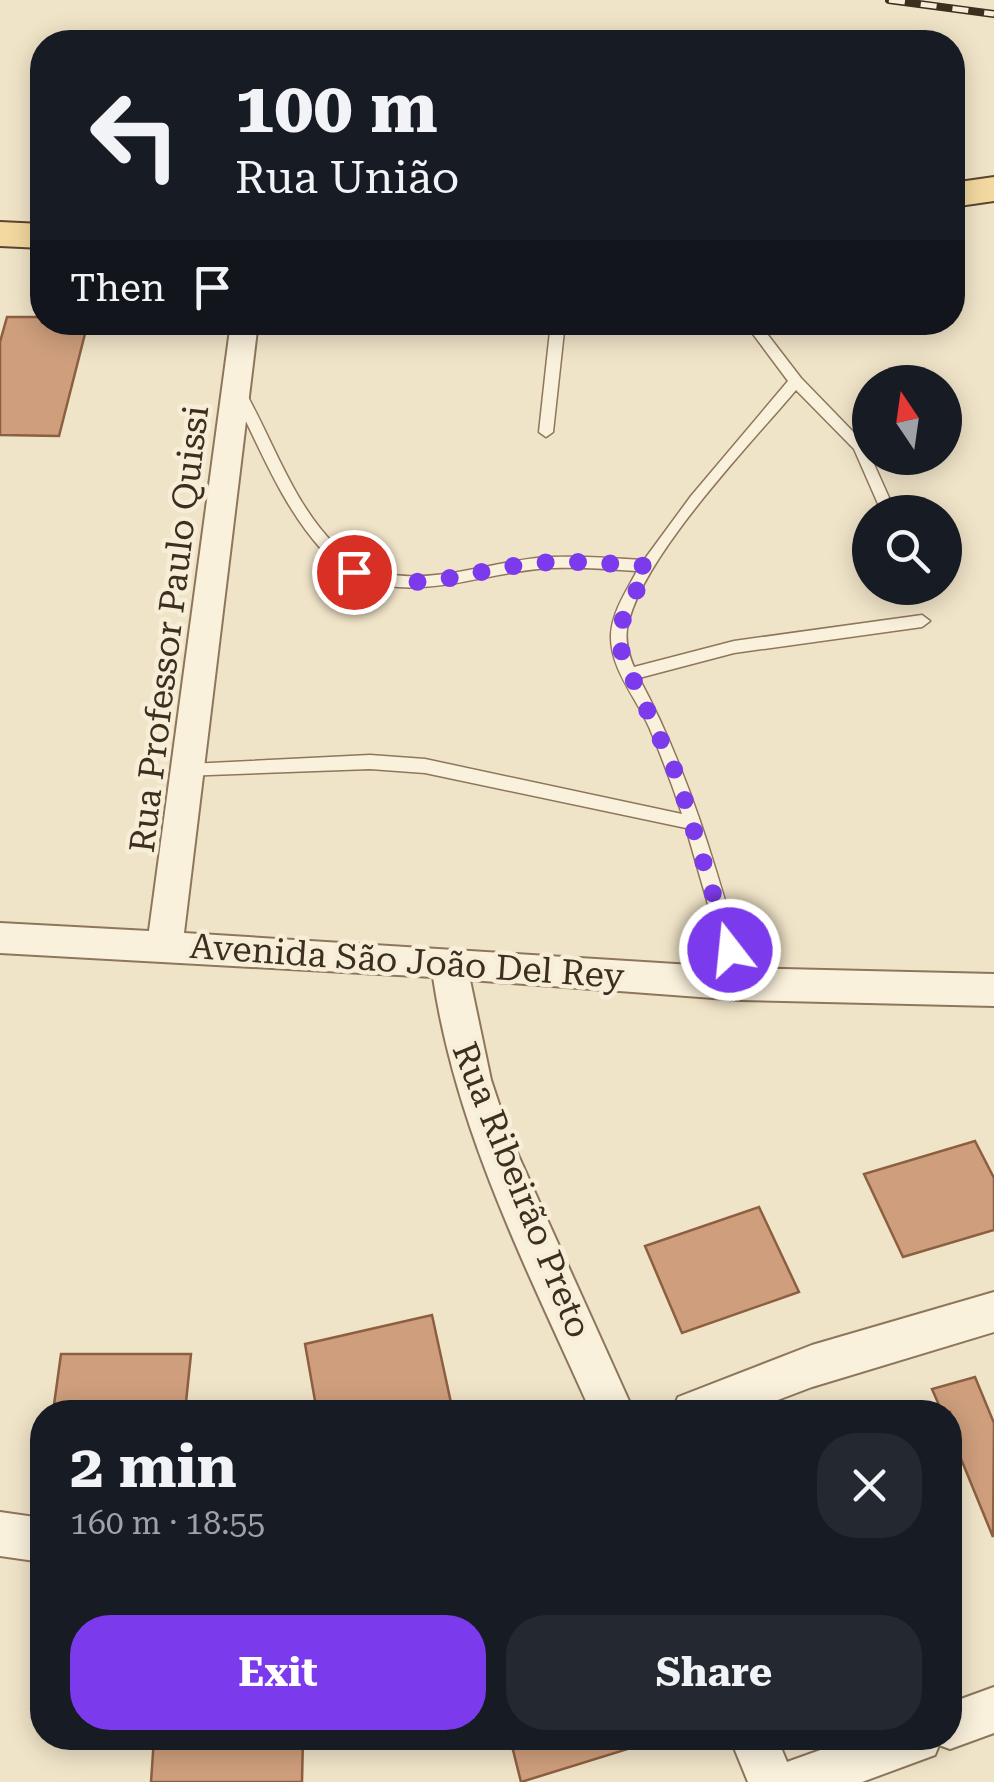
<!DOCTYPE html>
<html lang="en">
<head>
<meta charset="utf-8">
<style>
  :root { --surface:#171b24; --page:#242831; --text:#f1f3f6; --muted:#9ea1a6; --accent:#7c3aed }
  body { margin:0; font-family:"Roboto Serif",serif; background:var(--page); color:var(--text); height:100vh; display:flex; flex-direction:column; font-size:38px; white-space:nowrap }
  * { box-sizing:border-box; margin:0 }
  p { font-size:32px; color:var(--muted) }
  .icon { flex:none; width:55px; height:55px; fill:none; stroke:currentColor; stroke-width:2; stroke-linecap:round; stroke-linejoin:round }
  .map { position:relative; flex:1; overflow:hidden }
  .details { position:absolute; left:30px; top:1400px; width:932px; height:350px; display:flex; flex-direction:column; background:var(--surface); border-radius:40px; box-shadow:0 5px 25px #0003 }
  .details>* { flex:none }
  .banner { position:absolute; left:30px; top:30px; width:935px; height:305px; border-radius:40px; box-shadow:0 5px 25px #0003; background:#171b24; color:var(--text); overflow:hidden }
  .needle { width:65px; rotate:347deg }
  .fabs { position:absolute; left:852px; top:365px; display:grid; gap:20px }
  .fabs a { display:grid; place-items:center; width:110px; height:110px; border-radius:50%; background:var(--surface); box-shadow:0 5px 25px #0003; font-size:50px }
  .pin { position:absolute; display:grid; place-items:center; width:85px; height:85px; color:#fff; margin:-42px; border:5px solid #fff; border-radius:50%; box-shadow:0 2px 10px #0007 }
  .me { position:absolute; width:110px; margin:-55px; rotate:344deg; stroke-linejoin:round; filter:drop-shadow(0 0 8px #0008) }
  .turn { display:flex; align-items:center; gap:35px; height:210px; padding:0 40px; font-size:45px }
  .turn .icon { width:130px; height:130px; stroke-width:2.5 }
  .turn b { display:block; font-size:70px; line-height:85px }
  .then { display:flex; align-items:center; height:95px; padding:0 40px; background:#0003; gap:20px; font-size:38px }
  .round { display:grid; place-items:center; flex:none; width:105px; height:105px; border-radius:40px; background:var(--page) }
  .headline { display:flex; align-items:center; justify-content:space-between; height:170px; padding:0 40px }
  h1 { font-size:60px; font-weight:700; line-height:75px }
  .primary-button { display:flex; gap:20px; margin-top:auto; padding:20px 40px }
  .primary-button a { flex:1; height:115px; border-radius:40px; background:var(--accent); color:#fff; font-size:40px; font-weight:700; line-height:115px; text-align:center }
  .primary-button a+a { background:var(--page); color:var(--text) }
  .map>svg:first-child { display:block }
  .building { fill:#cf9f7d; stroke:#8d5f41; stroke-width:2.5 }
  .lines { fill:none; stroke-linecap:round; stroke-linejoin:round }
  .service-casing { stroke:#8d765c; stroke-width:3 }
  .minor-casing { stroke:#8d765c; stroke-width:4 }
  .primary-casing { stroke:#5b4430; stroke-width:4 }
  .service { fill:#faf1dc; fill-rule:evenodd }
  .minor { fill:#faf1dc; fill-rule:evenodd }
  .primary { fill:#f3d9a0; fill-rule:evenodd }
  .rail-casing { stroke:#3d2e20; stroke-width:8 }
  .rail { stroke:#f7eed8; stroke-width:5; stroke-dasharray:16; stroke-linecap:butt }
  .route { stroke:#7c3aed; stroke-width:18; stroke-dasharray:0 32.4 }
  .labels { text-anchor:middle; stroke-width:9; stroke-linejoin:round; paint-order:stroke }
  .street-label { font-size:35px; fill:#3d2e20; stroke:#f7eed8 }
</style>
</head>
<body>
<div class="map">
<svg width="994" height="1782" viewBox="0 0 994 1782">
  <rect width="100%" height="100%" fill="#f0e4c8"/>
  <path class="building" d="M 7,317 L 42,317 L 42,322 L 88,322 L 59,436 L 0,435 L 0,342 Z
    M 975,1141 L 994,1178 L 994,1230 L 903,1257 L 864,1174 Z
    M 759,1207 L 799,1292 L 682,1333 L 645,1246 Z
    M 432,1315 L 453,1412 L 317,1412 L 305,1344 Z
    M 61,1354 L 191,1354 L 185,1412 L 53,1412 Z
    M 975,1377 L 994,1423 L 993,1537 L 950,1432 L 950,1412 L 942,1412 L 932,1389 Z
    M 154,1738 L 303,1738 L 302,1782 L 151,1782 Z
    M 510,1738 L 643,1738 L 644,1744 L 521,1782 Z"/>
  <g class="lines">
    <g class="service-casing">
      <path id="service" d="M 551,322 L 565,322 L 553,432 L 546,437 L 539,432 Z
        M 744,322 L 758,322 L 801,378 L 865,444 L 891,502 L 889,506 L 879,506 L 854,449 L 796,390 C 749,446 639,559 627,629 C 625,643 629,655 634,667 L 734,641 L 922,615 L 930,621 L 922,627 L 734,653 L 639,678 C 691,775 719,878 749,984 L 746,990 L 740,992 L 734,990 L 731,984 L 686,828 L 425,773 L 370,769 L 183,776 L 181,771 L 189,764 L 370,755 L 425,759 L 682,814 C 672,784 661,755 649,727 C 636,697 610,669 611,635 C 612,612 627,590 637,571 C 605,569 571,566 538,569 C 465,576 380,616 322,550 C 281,505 259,445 231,391 L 233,388 L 243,388 C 273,440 292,502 335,545 C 391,602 469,565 537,558 C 572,555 609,558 644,560 L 691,496 L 788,381 Z"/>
    </g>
    <g class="minor-casing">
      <path id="minor" d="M 231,322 L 258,322 L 184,933 L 740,968 L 994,974 L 994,1006 L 740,1000 L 470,980 L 491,1080 L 510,1137 L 634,1412 L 591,1412 C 528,1271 456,1132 433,977 L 0,953 L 0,923 L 149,931 Z
        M 994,1292 L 994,1332 L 812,1387 L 746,1412 L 672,1412 L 678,1397 L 812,1345 Z
        M 0,1512 L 42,1518 L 42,1562 L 0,1556 Z
        M 994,1687 L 994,1733 L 950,1749 L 939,1745 L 935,1755 L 862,1782 L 748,1782 L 730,1738 L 777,1738 L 787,1762 L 854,1738 L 950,1738 L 950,1703 Z"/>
    </g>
    <g class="primary-casing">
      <path id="primary" d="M 994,177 L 994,201 L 952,207 L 952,183 Z
        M 0,222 L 42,224 L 42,248 L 0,246 Z"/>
    </g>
    <use href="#service" class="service"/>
    <use href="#minor" class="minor"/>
    <use href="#primary" class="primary"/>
    <g class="rail-casing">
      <path id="rail" d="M 889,0 L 994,14"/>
    </g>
    <use href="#rail" class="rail"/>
  </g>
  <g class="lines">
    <path class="route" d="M 354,572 C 415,597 475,568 538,563 C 575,560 611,564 648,566 L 619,628 L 622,655 L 678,778 L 730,950"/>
  </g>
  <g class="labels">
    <g class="street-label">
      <text transform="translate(169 629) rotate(-83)" y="12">Rua Professor Paulo Quissi</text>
      <text transform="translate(407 961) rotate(4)" y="12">Avenida São João Del Rey</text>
      <text transform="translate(522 1190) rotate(68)" y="12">Rua Ribeirão Preto</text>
    </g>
  </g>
</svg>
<div class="fabs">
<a><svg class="needle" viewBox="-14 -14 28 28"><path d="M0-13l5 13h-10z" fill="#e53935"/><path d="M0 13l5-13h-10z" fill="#9ea1a6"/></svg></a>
<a><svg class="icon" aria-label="search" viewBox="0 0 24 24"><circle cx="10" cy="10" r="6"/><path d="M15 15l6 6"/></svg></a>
</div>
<div class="pin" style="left:354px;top:572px;background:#d93025"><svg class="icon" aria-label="arrive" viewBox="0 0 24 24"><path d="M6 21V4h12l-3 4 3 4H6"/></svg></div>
<svg class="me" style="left:730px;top:950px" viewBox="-20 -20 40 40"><circle r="17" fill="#7c3aed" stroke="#fff" stroke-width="3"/><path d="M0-11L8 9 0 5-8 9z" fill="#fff"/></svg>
<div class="banner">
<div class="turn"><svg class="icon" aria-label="left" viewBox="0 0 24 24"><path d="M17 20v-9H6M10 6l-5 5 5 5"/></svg><div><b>100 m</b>Rua União</div></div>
<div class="then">Then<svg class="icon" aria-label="arrive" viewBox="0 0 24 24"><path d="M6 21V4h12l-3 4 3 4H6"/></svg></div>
</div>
<section class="details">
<div class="headline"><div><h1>2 min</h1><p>160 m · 18:55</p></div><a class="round"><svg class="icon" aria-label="close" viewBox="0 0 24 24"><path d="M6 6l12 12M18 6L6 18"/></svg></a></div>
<div class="primary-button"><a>Exit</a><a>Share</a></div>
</section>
</div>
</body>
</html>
